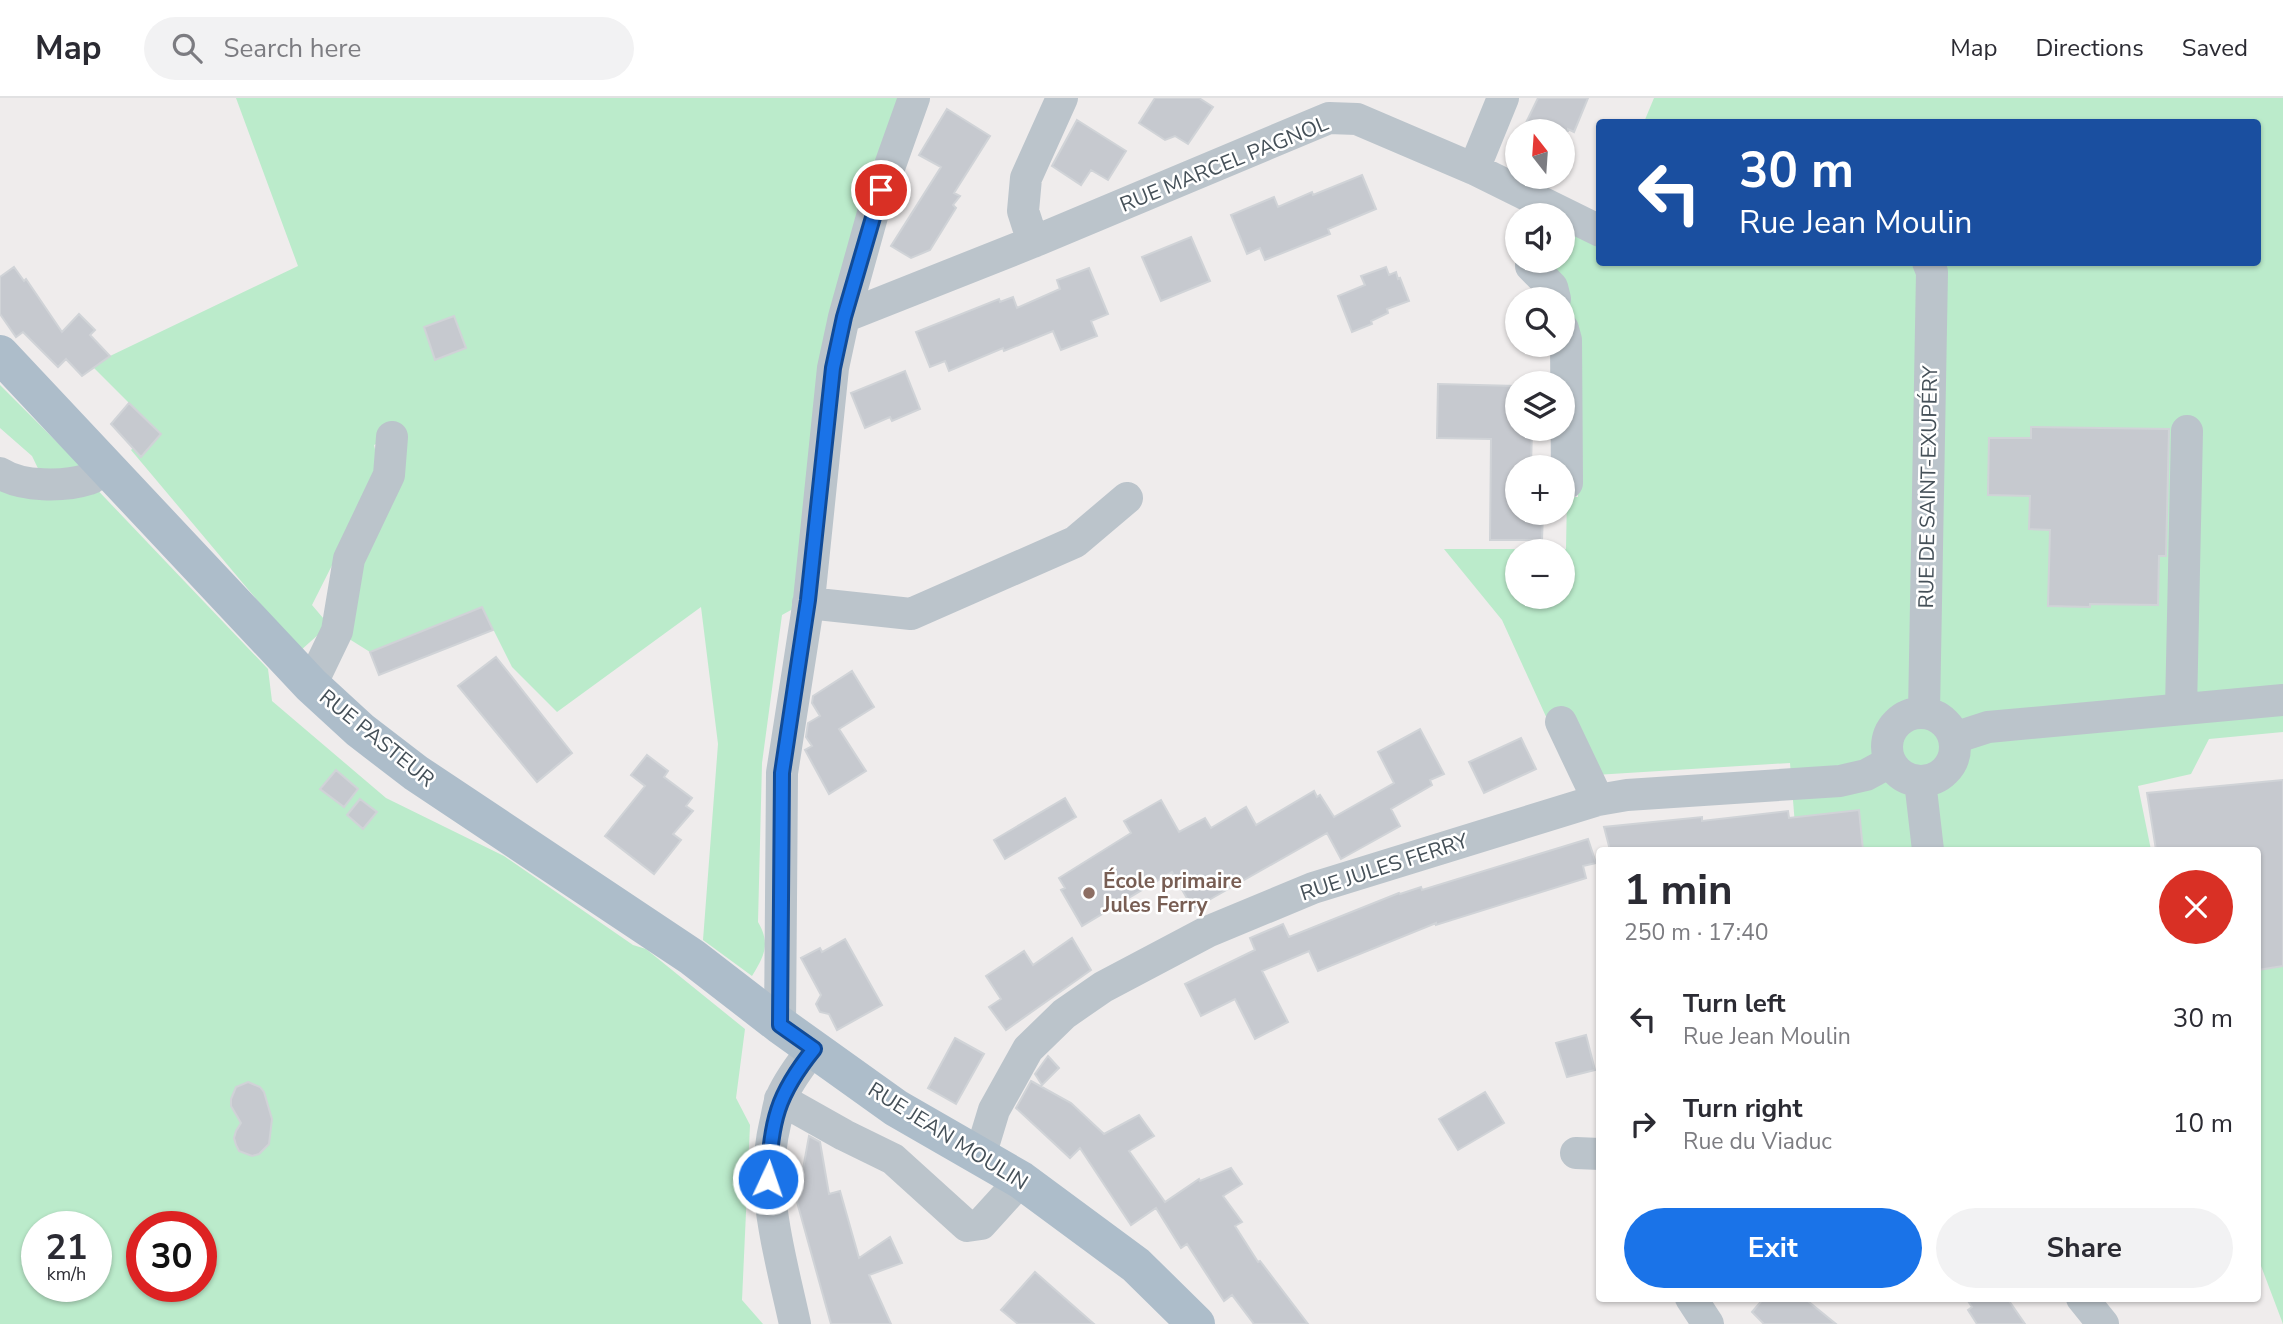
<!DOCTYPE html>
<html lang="en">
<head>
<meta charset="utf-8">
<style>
  :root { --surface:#fff; --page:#f2f2f3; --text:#2b2b33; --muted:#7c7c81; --line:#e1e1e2; --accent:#1a73e8 }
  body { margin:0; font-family:"Nunito Sans",sans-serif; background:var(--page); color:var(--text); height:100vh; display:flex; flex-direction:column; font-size:26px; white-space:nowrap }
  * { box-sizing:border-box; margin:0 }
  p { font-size:23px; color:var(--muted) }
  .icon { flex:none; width:38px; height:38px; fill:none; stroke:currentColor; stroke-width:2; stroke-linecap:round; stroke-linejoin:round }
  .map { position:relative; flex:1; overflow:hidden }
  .sheet { position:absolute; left:1596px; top:749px; width:665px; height:455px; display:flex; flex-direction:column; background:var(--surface); border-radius:7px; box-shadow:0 2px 5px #0004 }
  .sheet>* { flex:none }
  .banner { position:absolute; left:1596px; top:21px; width:665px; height:147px; border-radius:7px; box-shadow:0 2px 5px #0004; background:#1a4fa0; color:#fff; overflow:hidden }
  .needle { width:46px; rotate:343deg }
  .tools { position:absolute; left:1505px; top:21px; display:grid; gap:14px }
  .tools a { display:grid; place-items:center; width:70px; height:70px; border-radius:50%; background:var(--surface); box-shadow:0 2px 5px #0004; font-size:35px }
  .speed { position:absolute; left:21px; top:1113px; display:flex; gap:14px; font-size:35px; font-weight:700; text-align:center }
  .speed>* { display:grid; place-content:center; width:91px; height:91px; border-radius:50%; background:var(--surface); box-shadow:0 2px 5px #0004; line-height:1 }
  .speed small { font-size:18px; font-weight:400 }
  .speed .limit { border:10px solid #d22; background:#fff; color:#111 }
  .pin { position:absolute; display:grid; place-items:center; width:60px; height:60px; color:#fff; margin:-30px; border:4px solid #fff; border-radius:50%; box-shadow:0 2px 7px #0007 }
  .me { position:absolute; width:77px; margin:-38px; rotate:3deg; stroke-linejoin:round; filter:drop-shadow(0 0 5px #0008) }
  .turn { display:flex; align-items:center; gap:24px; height:147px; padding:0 28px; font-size:32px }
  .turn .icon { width:91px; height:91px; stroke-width:2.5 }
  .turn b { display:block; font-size:49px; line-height:60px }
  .round { display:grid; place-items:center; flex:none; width:74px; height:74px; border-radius:37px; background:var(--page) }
  .summary { display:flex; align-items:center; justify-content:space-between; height:119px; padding:0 28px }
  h1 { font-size:42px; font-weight:700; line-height:52px }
  .button { display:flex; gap:14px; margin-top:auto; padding:14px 28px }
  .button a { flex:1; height:80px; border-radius:42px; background:var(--accent); color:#fff; font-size:28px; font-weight:700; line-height:80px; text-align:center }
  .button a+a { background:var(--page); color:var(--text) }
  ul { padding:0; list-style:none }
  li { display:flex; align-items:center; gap:21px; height:105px; padding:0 28px }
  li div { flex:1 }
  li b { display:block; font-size:26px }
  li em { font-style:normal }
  header { display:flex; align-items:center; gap:42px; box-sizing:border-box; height:98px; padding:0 35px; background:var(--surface); border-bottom:2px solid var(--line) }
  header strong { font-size:33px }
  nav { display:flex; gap:38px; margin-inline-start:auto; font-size:24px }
  .search { width:490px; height:63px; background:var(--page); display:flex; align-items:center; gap:18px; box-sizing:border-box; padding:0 24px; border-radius:38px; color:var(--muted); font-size:26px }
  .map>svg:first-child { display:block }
  .green { fill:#bbebcb; fill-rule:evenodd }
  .building { fill:#c6c9cf; stroke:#d0d3d7; stroke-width:2 }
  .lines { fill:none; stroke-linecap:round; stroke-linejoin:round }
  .minor { stroke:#bbc4cb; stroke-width:32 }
  .major { stroke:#adbdca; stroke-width:38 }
  .route-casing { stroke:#114b97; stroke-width:18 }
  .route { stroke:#1a73e8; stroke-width:12 }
  .education-dot { fill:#8d6e63; stroke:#fff; stroke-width:2.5 }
  .labels { text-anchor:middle; stroke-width:5; stroke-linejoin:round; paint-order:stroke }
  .street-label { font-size:21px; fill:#455058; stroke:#fff }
  .education-label { font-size:21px; font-weight:bold; fill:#785e54; stroke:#fff; text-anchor:start }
</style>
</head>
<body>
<header>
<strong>Map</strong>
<div class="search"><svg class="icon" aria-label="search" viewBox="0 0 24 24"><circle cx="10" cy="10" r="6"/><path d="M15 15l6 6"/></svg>Search here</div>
<nav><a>Map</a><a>Directions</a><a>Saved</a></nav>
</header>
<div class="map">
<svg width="2283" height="1226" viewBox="0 0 2283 1226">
  <rect width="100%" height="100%" fill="#efecec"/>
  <path class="green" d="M 236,0 L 914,0 L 873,115 L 844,219 L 833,270 L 809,502 L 782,517 L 762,665 L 758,824 C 771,846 764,858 752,878 L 703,842 L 718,646 L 701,509 L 557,614 L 512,569 L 482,509 L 370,554 L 346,539 L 349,461 L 389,377 L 391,339 L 374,347 L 380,372 L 312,507 L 329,527 L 300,553 L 131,352 L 133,350 L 111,326 L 129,305 L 94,270 L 110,258 L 298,168 Z
    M 1654,0 L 2283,0 L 2283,634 L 2209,641 L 2191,676 L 2138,688 L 2151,752 L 1797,752 L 1790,665 L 1595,677 L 1548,623 L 1502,522 L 1444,451 L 1566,451 L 1567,399 L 1578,399 L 1578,243 L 1564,181 L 1546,163 L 1563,163 L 1563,118 L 1572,105 L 1599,115 L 1600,164 L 2258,164 L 2258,24 L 1644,24 ZM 1517,453 L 1563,453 L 1563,499 L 1517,499 Z
    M 0,287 L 93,380 L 88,382 L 268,571 L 272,603 L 386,700 L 504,758 L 633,847 L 646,851 L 745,931 L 736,1000 L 750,1027 L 742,1202 L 763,1226 L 0,1226 L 0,385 L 46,387 L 32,358 L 0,330 ZM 37,1129 L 96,1129 L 96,1188 L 37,1188 ZM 142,1129 L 201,1129 L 201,1188 L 142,1188 Z
    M 2283,867 L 2283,1226 L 2258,1160 L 2258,872 Z"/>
  <path class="building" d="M 1155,0 L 1199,0 L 1213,9 L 1188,46 L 1175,38 L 1165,42 L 1139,25 Z
    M 1538,0 L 1588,0 L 1574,34 L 1568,31 L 1568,33 L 1522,33 Z
    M 947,11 L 990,38 L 954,95 L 960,98 L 953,107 L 956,110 L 930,152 L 911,160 L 891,148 L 941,69 L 919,57 Z
    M 1077,22 L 1126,53 L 1108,82 L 1091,72 L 1081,87 L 1052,68 Z
    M 1362,77 L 1376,111 L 1328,131 L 1330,136 L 1265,162 L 1260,150 L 1247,156 L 1231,117 L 1274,99 L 1278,109 L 1312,94 L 1313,97 Z
    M 1191,139 L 1210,183 L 1161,203 L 1142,159 Z
    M 14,169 L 24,183 L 26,181 L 62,234 L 79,216 L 95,232 L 90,237 L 110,258 L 82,278 L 66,261 L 58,269 L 23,234 L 16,239 L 0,216 L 0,179 Z
    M 1386,169 L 1389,177 L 1396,174 L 1398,181 L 1400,180 L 1409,203 L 1387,211 L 1388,215 L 1371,223 L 1372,226 L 1352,234 L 1338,198 L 1365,187 L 1361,178 Z
    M 1089,170 L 1108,216 L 1091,223 L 1097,238 L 1061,252 L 1053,233 L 1004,253 L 1003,250 L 949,273 L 945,263 L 930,269 L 916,234 L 999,201 L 1000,204 L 1013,199 L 1017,210 L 1060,191 L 1057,182 Z
    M 454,218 L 466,250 L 435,262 L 424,229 Z
    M 905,273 L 920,311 L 892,323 L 890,319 L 865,330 L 851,295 Z
    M 1438,286 L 1517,288 L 1517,331 L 1532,331 L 1531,369 L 1517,369 L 1517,415 L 1543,415 L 1542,442 L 1490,442 L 1491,341 L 1437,340 Z
    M 129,305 L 161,336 L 141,359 L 111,326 Z
    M 2031,329 L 2169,331 L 2166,458 L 2159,458 L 2158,507 L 2090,506 L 2090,509 L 2048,508 L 2050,432 L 2029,431 L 2030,398 L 1988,397 L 1989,340 L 2031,340 Z
    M 482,509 L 493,532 L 379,577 L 370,554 Z
    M 496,559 L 572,655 L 537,684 L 458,588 Z
    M 852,573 L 874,609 L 839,631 L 866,673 L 829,696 L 805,652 L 812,648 L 806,639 L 808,625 L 820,618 L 812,605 L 813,598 Z
    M 1420,631 L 1444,676 L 1430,682 L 1432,687 L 1391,711 L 1400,728 L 1341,761 L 1327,735 L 1193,811 L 1172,774 L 1082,828 L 1061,792 L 1065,790 L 1059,780 L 1131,735 L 1124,723 L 1161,702 L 1179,734 L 1205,720 L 1211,730 L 1246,709 L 1256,727 L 1314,693 L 1317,699 L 1320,697 L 1334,719 L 1394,685 L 1378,654 Z
    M 1521,640 L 1536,671 L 1484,695 L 1469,664 Z
    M 647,657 L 668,673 L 664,679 L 692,700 L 686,708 L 693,713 L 673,736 L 681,742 L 654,776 L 605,738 L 645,688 L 631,677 Z
    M 336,672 L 358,691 L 344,709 L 320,691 Z
    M 2283,682 L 2283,868 L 2258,872 L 2258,752 L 2156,752 L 2147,695 Z
    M 1065,700 L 1076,719 L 1005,761 L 994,742 Z
    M 360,701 L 377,714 L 363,731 L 347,717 Z
    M 1859,712 L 1863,752 L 1610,752 L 1604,729 L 1702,719 L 1702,723 L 1788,713 L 1789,720 Z
    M 1588,741 L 1596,765 L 1583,768 L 1586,780 L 1436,827 L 1436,825 L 1318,873 L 1309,853 L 1262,873 L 1288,924 L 1255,941 L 1235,901 L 1201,918 L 1185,886 L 1255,852 L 1250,840 L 1283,826 L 1289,839 L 1399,795 L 1400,796 L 1421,789 L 1422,792 Z
    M 1072,840 L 1091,872 L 1006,932 L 989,909 L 1001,901 L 986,878 L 1024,853 L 1033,867 Z
    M 845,841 L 882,907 L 837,932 L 829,916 L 820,914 L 816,906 L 821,897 L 801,860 L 820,850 L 822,854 Z
    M 1586,937 L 1595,972 L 1567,979 L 1556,945 Z
    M 955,940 L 984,956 L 956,1006 L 928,990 Z
    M 1048,958 L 1059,970 L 1042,987 L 1035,976 Z
    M 1031,983 L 1071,1005 L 1104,1036 L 1139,1017 L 1154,1038 L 1129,1053 L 1165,1104 L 1199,1081 L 1200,1083 L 1231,1070 L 1242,1086 L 1223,1098 L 1242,1124 L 1235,1128 L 1258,1164 L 1260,1163 L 1308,1226 L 1254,1226 L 1232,1197 L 1224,1203 L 1187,1146 L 1181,1150 L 1156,1110 L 1131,1127 L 1080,1050 L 1070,1060 L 1016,1010 Z
    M 248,984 L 260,989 L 264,994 L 272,1021 L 269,1046 L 259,1056 L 252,1058 L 239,1053 L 236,1047 L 234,1040 L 236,1033 L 241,1025 L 231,1008 L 231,1001 L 236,989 Z
    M 1485,994 L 1504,1025 L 1458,1052 L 1439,1021 Z
    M 809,1038 L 820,1044 L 829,1096 L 840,1093 L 859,1160 L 890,1139 L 902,1165 L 869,1177 L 891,1226 L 831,1226 L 797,1104 Z
    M 1035,1174 L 1094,1226 L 1018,1226 L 1001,1212 Z
    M 1764,1200 L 1804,1200 L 1836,1226 L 1764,1226 L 1752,1214 Z
    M 1966,1200 L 2007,1200 L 2025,1226 L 1977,1226 L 1968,1212 L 1972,1209 Z"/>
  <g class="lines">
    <path class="minor" d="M 1474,71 L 1503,0
      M 1033,144 L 1023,113 L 1026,80 L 1062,0
      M 1531,163 L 1531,168 L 1552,189 L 1555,201
      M 844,219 L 1033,144 L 1329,20 L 1357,21 L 1474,71 L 1600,133
      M 1563,231 L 1566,242 L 1567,385
      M 0,375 C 21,389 64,389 89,381 C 96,379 101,372 106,367
      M 808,505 L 911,516 L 1075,444 L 1127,400
      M 311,587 L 337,533 L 349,461 L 389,377 L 392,339
      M 2181,611 L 2187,333
      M 1924,615 L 1932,174 L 1928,164
      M1887 649a34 34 0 1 1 68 0a34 34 0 1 1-68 0Z
      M 1561,624 L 1598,702
      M 1954,640 L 1988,629 L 2283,602
      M 1920,683 L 1928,752
      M 780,927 L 782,675 L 809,502 L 833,270 L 844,219 L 873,115 L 914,0
      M 780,1001 L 844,1037 L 893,1061 L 967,1128 L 981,1126 L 1021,1082
      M 1576,1055 L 1600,1056
      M 980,1058 L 994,1012 L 1028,951 L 1064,916 L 1103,889 L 1207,834 L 1313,790 L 1598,702 L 1627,697 L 1840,683 L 1866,677 L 1890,664
      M 1691,1200 L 1708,1226
      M 2082,1200 L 2103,1226
      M 795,1226 C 781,1160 759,1093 775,1026 C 777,1018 778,1008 781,1000 C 789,982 801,966 813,951"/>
    <path class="major" d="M 0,256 L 311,587 L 360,632 L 416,675 L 692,859 L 780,927 L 896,1010 L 1021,1082 L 1136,1167 L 1196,1226"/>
  </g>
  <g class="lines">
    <g class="route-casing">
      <path id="route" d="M 768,1081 C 772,1022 776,998 814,951 L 780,927 L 782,675 L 808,502 L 833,270 L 844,219 L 881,92"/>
    </g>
    <use href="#route" class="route"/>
  </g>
  <circle class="education-dot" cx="1089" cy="795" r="7"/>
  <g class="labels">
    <g class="street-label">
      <text transform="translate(1224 66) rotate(-22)" y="7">RUE MARCEL PAGNOL</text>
      <text transform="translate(1928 389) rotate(-89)" y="7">RUE DE SAINT-EXUPÉRY</text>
      <text transform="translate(377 640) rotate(39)" y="7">RUE PASTEUR</text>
      <text transform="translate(1384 769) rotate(-18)" y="7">RUE JULES FERRY</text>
      <text transform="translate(948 1038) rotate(32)" y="7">RUE JEAN MOULIN</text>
    </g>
    <g class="education-label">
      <text x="1103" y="790">École primaire<tspan x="1103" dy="24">Jules Ferry</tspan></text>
    </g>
  </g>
</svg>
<div class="tools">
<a><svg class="needle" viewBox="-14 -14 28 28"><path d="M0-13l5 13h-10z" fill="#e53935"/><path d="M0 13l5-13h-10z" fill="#7c7c81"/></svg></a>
<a><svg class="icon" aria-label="sound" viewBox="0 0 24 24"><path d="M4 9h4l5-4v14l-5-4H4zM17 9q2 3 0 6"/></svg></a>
<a><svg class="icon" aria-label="search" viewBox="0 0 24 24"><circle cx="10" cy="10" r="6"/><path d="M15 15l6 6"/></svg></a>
<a><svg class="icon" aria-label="layers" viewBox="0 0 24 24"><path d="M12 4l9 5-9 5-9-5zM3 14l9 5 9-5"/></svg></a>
<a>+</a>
<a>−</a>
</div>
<div class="speed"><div>21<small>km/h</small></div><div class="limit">30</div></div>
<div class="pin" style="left:881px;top:92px;background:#d93025"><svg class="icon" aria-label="arrive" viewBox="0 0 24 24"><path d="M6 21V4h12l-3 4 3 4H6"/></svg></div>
<svg class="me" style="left:768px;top:1081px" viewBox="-20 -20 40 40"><circle r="17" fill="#1a73e8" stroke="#fff" stroke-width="3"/><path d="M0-11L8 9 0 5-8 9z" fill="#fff"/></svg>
<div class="banner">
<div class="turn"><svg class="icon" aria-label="left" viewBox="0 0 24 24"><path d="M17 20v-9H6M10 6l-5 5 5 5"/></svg><div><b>30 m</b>Rue Jean Moulin</div></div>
</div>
<section class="sheet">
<div class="summary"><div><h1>1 min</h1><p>250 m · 17:40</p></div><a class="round" style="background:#d93025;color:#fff"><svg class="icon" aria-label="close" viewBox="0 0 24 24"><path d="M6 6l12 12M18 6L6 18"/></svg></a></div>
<ul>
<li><svg class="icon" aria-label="left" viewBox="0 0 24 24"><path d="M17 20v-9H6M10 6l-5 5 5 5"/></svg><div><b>Turn left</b><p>Rue Jean Moulin</p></div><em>30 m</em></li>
<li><svg class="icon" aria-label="right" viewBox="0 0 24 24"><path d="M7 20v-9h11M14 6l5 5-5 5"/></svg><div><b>Turn right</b><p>Rue du Viaduc</p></div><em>10 m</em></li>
</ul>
<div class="button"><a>Exit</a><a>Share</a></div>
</section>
</div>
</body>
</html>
